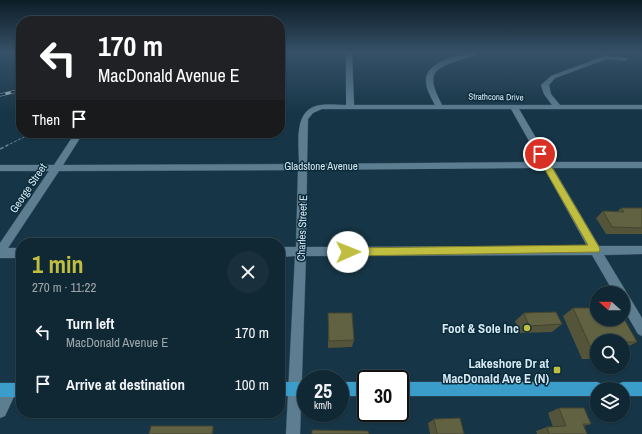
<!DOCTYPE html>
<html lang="en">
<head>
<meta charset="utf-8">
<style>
  :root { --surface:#102834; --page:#19303c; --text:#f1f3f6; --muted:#9ca6ac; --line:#30444f; --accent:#c0be41 }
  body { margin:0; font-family:"Archivo Narrow",sans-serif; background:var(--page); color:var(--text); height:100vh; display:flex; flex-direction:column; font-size:15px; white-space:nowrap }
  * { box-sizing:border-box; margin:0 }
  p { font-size:13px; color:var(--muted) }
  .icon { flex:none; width:22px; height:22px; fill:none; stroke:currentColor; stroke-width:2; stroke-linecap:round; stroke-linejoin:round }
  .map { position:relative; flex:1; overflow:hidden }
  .details { position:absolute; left:16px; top:238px; width:269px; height:180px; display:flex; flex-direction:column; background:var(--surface); border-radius:16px; box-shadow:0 1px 3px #0004,0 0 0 1px var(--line) }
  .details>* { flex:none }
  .top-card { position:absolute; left:16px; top:16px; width:269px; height:122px; border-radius:16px; box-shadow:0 1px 3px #0004,0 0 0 1px var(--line); background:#202124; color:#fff; overflow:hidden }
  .needle { width:26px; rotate:291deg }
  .tools { position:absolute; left:590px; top:286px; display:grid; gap:8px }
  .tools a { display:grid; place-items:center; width:40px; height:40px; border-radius:50%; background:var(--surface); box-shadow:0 1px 3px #0004,0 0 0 1px var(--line); font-size:20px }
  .speed { position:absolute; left:297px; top:370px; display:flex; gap:8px; font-size:20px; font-weight:700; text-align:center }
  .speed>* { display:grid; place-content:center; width:52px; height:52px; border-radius:50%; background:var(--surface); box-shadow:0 1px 3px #0004,0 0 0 1px var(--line); line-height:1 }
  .speed small { font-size:10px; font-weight:400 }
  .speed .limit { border:2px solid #111; border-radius:6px; background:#fff; color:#111 }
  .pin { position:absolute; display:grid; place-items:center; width:34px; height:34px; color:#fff; margin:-17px; border:2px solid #fff; border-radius:50%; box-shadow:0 1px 4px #0007 }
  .me { position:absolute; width:44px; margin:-22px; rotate:89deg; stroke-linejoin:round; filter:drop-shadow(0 0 3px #0008) }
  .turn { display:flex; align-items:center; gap:14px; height:84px; padding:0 16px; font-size:18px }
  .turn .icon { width:52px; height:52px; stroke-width:2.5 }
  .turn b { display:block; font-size:28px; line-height:34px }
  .then { display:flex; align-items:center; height:38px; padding:0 16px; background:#0003; gap:8px; font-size:15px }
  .round { display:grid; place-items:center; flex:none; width:42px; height:42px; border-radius:21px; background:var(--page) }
  .head { display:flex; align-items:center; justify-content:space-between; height:68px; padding:0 16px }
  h1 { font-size:24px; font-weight:800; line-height:30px; color:var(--accent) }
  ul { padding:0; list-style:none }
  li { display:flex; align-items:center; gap:12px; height:52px; padding:0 16px }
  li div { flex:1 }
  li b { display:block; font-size:15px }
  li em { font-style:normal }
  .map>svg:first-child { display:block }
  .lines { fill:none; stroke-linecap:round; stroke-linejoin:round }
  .minor-casing { stroke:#385160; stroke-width:1 }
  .major-casing { stroke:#385160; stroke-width:1 }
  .path-far1 { stroke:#68818f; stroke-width:1; stroke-dasharray:3 1.5; stroke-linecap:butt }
  .path { stroke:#68818f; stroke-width:1.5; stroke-dasharray:4 2; stroke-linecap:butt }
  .minor { fill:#5d7e91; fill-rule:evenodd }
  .major { fill:#3a9dca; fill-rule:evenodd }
  .rail-casing { stroke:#a5bac6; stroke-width:3 }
  .rail { stroke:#0a2b3b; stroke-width:2; stroke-dasharray:5.5; stroke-linecap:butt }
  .wall { fill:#535439 }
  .shaded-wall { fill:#44452e }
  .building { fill:#616242; stroke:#44452e }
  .route { fill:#c0be41; stroke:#7d7c2a }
  .poi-dot { fill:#c0be41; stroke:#0a2b3b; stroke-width:1.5 }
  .labels { text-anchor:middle; stroke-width:3; stroke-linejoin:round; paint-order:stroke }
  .far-street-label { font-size:9px; fill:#d7e9f3; stroke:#0a2b3b }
  .street-label { font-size:11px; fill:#d7e9f3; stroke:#0a2b3b }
  .near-poi-label { font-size:13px; font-weight:bold; fill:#d7e9f3; stroke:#0a2b3b; text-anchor:end }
</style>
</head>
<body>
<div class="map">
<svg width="642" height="434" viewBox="0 0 642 434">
  <rect width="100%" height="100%" fill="#163546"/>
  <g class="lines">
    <g class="minor-casing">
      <path id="minor" d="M 346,53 L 352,53 L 354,105 L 435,105 C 431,97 426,89 426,81 C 425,61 462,53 477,53 C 473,56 468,57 463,59 C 431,69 426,74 442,105 L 552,105 L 544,94 L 541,85 L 551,76 L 604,56 L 627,58 L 627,60 L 625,61 L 607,59 L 555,78 L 549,85 L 551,94 L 560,105 L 642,105 L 642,109 L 519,109 L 550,162 L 642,162 L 642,168 L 553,168 L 599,246 L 642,246 L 642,254 L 604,255 L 642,318 L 642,336 L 638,334 L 623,308 L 623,293 L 614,293 L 592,255 L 306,256 L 300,434 L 286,434 L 295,256 L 280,257 L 280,247 L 296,247 L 298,170 L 59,171 L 8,248 L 21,248 L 21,258 L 0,258 L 0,243 L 49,171 L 0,171 L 0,165 L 54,165 L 73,136 L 76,135 L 80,138 L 63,165 L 299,164 C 299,142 293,108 321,105 C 329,104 338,105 346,105 ZM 322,109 L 511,109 L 541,162 L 307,164 L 308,119 L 313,113 ZM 544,168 L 587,246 L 306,247 L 307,170 Z
        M 10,383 L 15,385 L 17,390 L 5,416 L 0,418 L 0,395 L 5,385 Z"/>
    </g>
    <g class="major-casing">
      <path id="major" d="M 280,382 L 306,382 L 306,396 L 280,396 Z
        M 340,382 L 366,382 L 366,396 L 340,396 Z
        M 400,382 L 597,382 L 602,384 L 604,389 L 597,389 L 597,396 L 400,396 Z
        M 623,382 L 642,382 L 642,396 L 623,396 L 623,389 L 616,389 L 618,384 Z
        M 0,383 L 21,383 L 21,397 L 0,397 Z"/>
    </g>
    <path class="path-far1" d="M 6,146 L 32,133"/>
    <path class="path" d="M 0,149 L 8,145"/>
    <use href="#minor" class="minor"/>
    <use href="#major" class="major"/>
    <g class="rail-casing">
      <path id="rail" d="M 0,95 L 21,90"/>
    </g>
    <use href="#rail" class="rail"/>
  </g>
  <path class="wall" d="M 621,208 L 642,208 L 642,234 L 606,234 L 596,218 L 603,211 L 617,212 Z
    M 573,308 L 637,342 L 623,349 L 623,341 L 597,341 L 597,359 L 582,359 L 563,316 Z
    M 328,313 L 354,340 L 352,347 L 328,348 Z
    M 524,313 L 562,324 L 552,332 L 520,333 L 515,321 Z
    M 559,408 L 591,424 L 584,426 L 587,434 L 537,434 L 536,431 L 547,427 L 553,427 L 548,413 Z
    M 434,419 L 464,434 L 430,434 L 428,423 Z"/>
  <path class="shaded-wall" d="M 281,86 L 282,96 L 280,107 L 280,92 Z
    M 213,426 L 214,428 L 213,434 L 212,434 Z"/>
  <path class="building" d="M 621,208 L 642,208 L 642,228 L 612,227 L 603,211 L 624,212 Z
    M 573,308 L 597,308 L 597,319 L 623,319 L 623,317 L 637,342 L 623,342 L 623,341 L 597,341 L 597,352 L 593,352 Z
    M 556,312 L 562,324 L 529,326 L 524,313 Z
    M 328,313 L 352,313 L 354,340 L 329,341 Z
    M 559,408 L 584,408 L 591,424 L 583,424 L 587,434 L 549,434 L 547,427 L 566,426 Z
    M 460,418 L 464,434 L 437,434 L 434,419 Z
    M 151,426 L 213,426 L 212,434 L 149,434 Z
    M 312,430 L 368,431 L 369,434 L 312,434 Z"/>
  <linearGradient id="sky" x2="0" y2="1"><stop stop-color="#0c1d26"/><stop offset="0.46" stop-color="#365168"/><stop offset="1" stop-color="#365168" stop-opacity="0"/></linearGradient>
  <rect width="642" height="114" fill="url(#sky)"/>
  <path class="route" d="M 540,151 L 544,154 L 599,247 L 600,249 L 599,252 L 348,256 L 344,255 L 343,252 L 344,249 L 348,248 L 588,245 L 536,154 Z"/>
  <g class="poi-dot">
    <circle cx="527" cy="328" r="4"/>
    <rect x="553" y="366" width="8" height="8" rx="2"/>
  </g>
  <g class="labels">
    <g class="far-street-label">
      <text transform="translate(496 97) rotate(1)" y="3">Strathcona Drive</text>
    </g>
    <g class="street-label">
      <text x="321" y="170">Gladstone Avenue</text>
      <text transform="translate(28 188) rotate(-56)" y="4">George Street</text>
      <text transform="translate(302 228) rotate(-88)" y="4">Charles Street E</text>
    </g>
    <g class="near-poi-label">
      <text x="519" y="333">Foot &amp; Sole Inc</text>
      <text x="549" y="368">Lakeshore Dr at<tspan x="549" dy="15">MacDonald Ave E (N)</tspan></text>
    </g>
  </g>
</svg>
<div class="tools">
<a><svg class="needle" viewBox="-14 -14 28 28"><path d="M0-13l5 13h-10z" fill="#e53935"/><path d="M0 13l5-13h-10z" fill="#9ca6ac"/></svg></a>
<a><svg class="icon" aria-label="search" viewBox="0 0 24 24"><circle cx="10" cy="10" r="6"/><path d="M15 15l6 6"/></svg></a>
<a><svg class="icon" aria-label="layers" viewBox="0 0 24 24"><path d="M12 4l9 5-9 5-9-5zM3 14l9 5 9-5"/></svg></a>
</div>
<div class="speed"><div>25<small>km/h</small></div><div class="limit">30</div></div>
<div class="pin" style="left:540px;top:154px;background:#d93025"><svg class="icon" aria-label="arrive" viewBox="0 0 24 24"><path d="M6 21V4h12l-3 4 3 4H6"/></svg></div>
<svg class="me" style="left:348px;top:252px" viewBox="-20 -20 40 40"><circle r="19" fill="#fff"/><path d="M0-13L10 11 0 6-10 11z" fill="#c0be41"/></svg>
<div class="top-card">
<div class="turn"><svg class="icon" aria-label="left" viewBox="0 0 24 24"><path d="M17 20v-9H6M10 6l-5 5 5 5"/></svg><div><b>170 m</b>MacDonald Avenue E</div></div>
<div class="then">Then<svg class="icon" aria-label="arrive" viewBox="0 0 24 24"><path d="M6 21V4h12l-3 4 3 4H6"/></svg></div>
</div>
<section class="details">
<div class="head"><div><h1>1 min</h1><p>270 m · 11:22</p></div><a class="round"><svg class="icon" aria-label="close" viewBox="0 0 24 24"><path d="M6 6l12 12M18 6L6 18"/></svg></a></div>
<ul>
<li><svg class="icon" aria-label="left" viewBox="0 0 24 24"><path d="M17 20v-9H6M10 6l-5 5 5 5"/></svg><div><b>Turn left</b><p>MacDonald Avenue E</p></div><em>170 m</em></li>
<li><svg class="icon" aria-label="arrive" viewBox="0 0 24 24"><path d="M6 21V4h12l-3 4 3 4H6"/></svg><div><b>Arrive at destination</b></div><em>100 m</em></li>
</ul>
</section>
</div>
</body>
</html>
